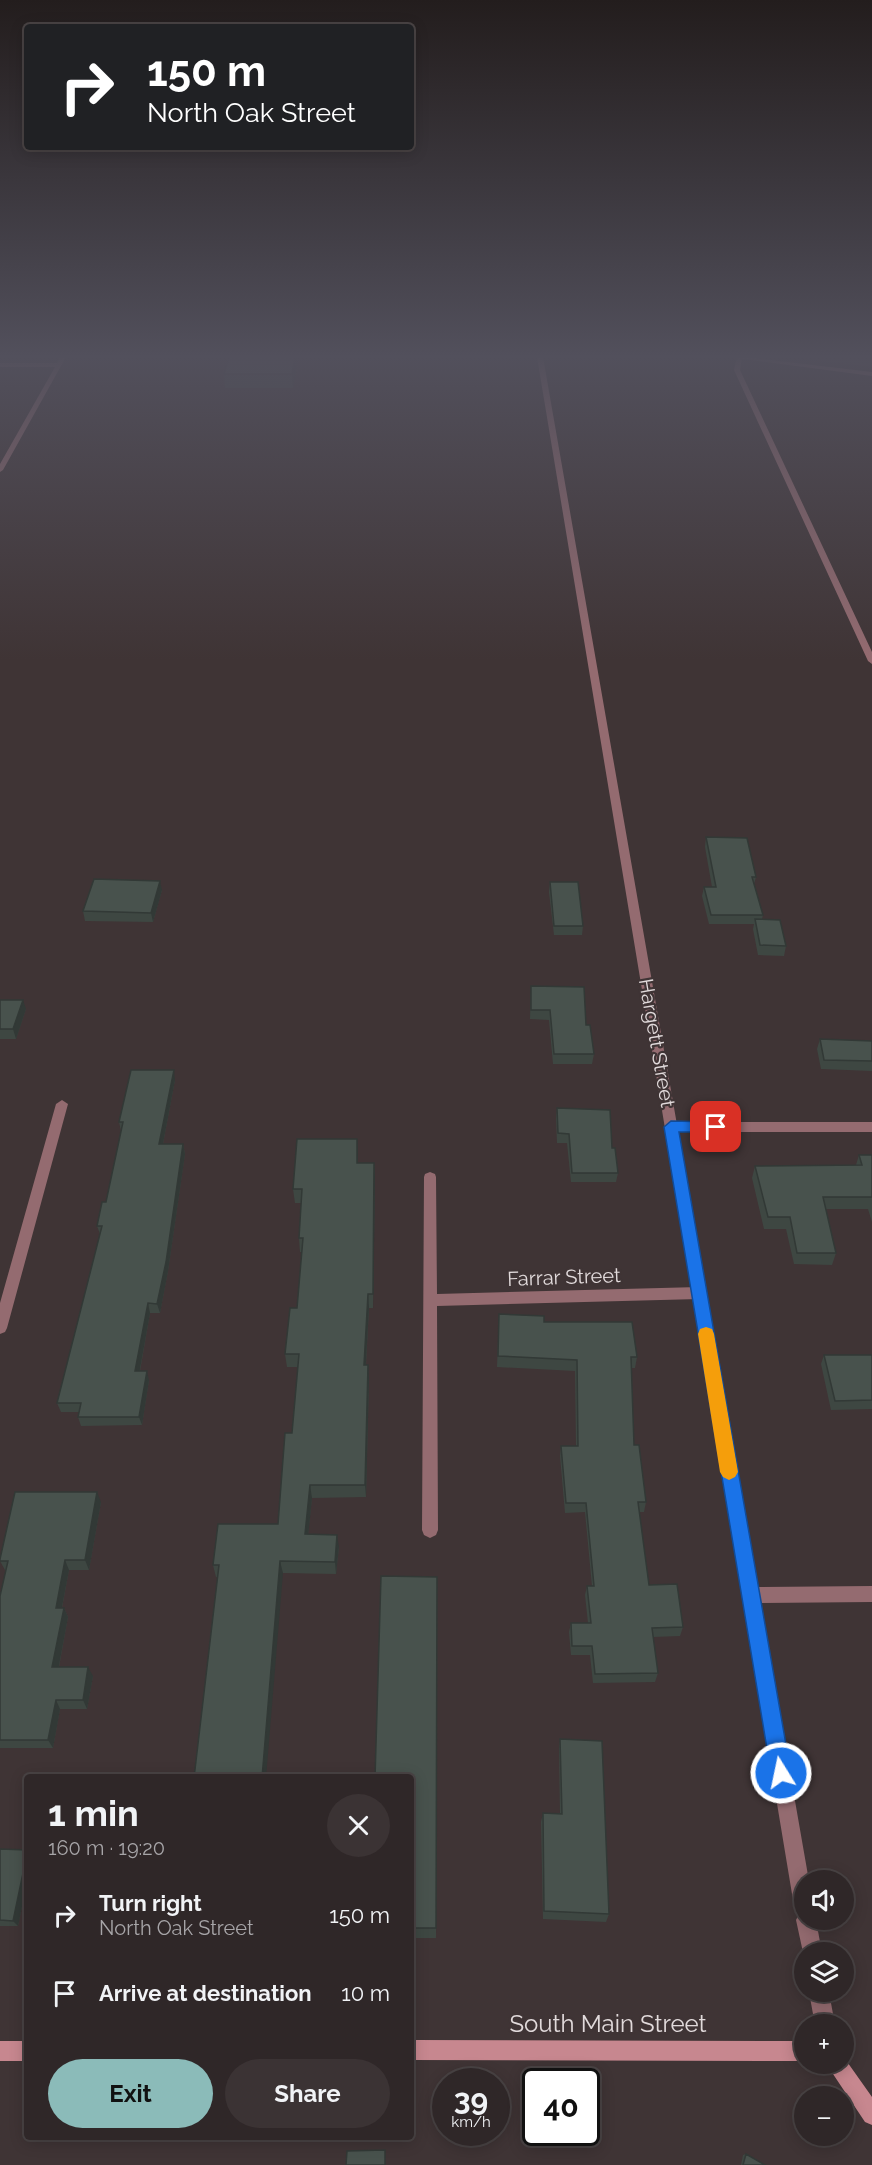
<!DOCTYPE html>
<html lang="en">
<head>
<meta charset="utf-8">
<style>
  :root { --surface:#2f2728; --page:#3b3334; --text:#f1f3f6; --muted:#a7a5a8; --line:#4a4445; --accent:#8bbbb9 }
  body { margin:0; font-family:Raleway,sans-serif; background:var(--page); color:var(--text); height:100vh; display:flex; flex-direction:column; font-size:22px; white-space:nowrap }
  * { box-sizing:border-box; margin:0 }
  p { font-size:20px; color:var(--muted) }
  .icon { flex:none; width:33px; height:33px; fill:none; stroke:currentColor; stroke-width:2; stroke-linecap:round; stroke-linejoin:round }
  .map { position:relative; flex:1; overflow:hidden }
  .panel { position:absolute; left:24px; top:1774px; width:390px; height:366px; display:flex; flex-direction:column; background:var(--surface); border-radius:6px; box-shadow:0 3px 15px #0003,0 0 0 2px var(--line) }
  .panel>* { flex:none }
  .guide { position:absolute; left:24px; top:24px; width:390px; height:126px; border-radius:6px; box-shadow:0 3px 15px #0003,0 0 0 2px var(--line); background:#202124; color:#fff; overflow:hidden }
  .fabs { position:absolute; left:794px; top:1870px; display:grid; gap:12px }
  .fabs a { display:grid; place-items:center; width:60px; height:60px; border-radius:50%; background:var(--surface); box-shadow:0 3px 15px #0003,0 0 0 2px var(--line); font-size:30px }
  .speed { position:absolute; left:432px; top:2068px; display:flex; gap:12px; font-size:30px; font-weight:700; text-align:center }
  .speed>* { display:grid; place-content:center; width:78px; height:78px; border-radius:50%; background:var(--surface); box-shadow:0 3px 15px #0003,0 0 0 2px var(--line); line-height:1 }
  .speed small { font-size:15px; font-weight:400 }
  .speed .limit { border:3px solid #111; border-radius:9px; background:#fff; color:#111 }
  .pin { position:absolute; display:grid; place-items:center; width:51px; height:51px; color:#fff; margin:-26px; border-radius:12px; box-shadow:0 3px 9px #0006 }
  .me { position:absolute; width:66px; margin:-33px; rotate:350deg; stroke-linejoin:round; filter:drop-shadow(0 0 4px #0008) }
  .turn { display:flex; align-items:center; gap:21px; height:126px; padding:0 24px; font-size:27px }
  .turn .icon { width:78px; height:78px; stroke-width:2.5 }
  .turn b { display:block; font-size:42px; line-height:51px }
  .round { display:grid; place-items:center; flex:none; width:63px; height:63px; border-radius:32px; background:var(--page) }
  .overview { display:flex; align-items:center; justify-content:space-between; height:102px; padding:0 24px }
  h1 { font-size:36px; font-weight:700; line-height:45px }
  .primary-button { display:flex; gap:12px; margin-top:auto; padding:12px 24px }
  .primary-button a { flex:1; height:69px; border-radius:36px; background:var(--accent); color:#111; font-size:24px; font-weight:700; line-height:69px; text-align:center }
  .primary-button a+a { background:var(--page); color:var(--text) }
  ul { padding:0; list-style:none }
  li { display:flex; align-items:center; gap:18px; height:78px; padding:0 24px }
  li div { flex:1 }
  li b { display:block; font-size:22px }
  li em { font-style:normal }
  .map>svg:first-child { display:block }
  .built { fill:#4f3e3f }
  .lines { fill:none; stroke-linecap:round; stroke-linejoin:round }
  .minor { fill:#946b70; fill-rule:evenodd }
  .tertiary { fill:#946b70; fill-rule:evenodd }
  .secondary { fill:#c7878f; fill-rule:evenodd }
  .wall { fill:#3e4742 }
  .shaded-wall { fill:#323936 }
  .building { fill:#48524d; stroke:#323936; stroke-width:1.5 }
  .route { fill:#1a73e8; stroke:#114b97; stroke-width:1.5 }
  .slow { fill:#f59e0b }
  .labels { text-anchor:middle; stroke-width:4.5; stroke-linejoin:round; paint-order:stroke }
  .street-label { font-size:20px; fill:#e1dadb; stroke:#3f3435 }
  .near-street-label { font-size:24px; fill:#e1dadb; stroke:#3f3435 }
</style>
</head>
<body>
<div class="map">
<svg width="872" height="2165" viewBox="0 0 872 2165">
  <rect width="100%" height="100%" fill="#3f3435"/>
  <path class="built" d="M 787,357 L 872,357 L 872,367 Z"/>
  <g class="lines">
    <path class="minor" d="M 60,357 L 66,357 L 3,470 L 0,472 L 0,464 L 55,367 L 0,367 L 0,363 L 57,363 Z
      M 737,357 L 742,358 L 740,370 L 872,652 L 872,664 L 868,661 L 734,370 Z
      M 62,1100 L 68,1104 L 7,1328 L 5,1332 L 0,1334 L 0,1303 L 56,1104 Z
      M 671,1122 L 872,1122 L 872,1132 L 671,1132 L 667,1130 L 665,1127 L 667,1124 Z
      M 430,1172 L 435,1174 L 436,1177 L 437,1294 L 699,1287 L 704,1289 L 706,1293 L 704,1297 L 699,1299 L 437,1306 L 438,1530 L 436,1535 L 430,1538 L 424,1535 L 422,1530 L 424,1177 L 425,1174 Z
      M 872,1586 L 872,1602 L 750,1603 L 744,1601 L 742,1595 L 744,1589 L 750,1587 Z"/>
    <path class="tertiary" d="M 537,357 L 543,357 L 809,1881 L 804,1881 L 804,1920 L 816,1920 L 822,1953 L 804,1953 L 804,1957 L 796,1920 L 799,1914 L 794,1906 Z
      M 727,357 L 746,357 L 872,372 L 872,376 Z
      M 809,1992 L 829,1992 L 835,2025 L 815,2025 Z"/>
    <path class="secondary" d="M 411,2040 L 804,2041 L 804,2061 L 411,2060 Z
      M 0,2041 L 27,2041 L 27,2061 L 0,2061 Z
      M 843,2056 L 872,2097 L 872,2125 L 865,2122 L 831,2071 L 828,2064 L 843,2064 Z"/>
  </g>
  <path class="wall" d="M 229,357 L 299,357 L 293,388 L 225,388 L 224,374 Z
    M 706,837 L 756,877 L 754,884 L 763,915 L 762,919 L 786,946 L 784,956 L 758,955 L 753,929 L 754,924 L 709,924 L 702,896 L 704,887 L 712,887 L 705,847 Z
    M 550,882 L 583,926 L 582,935 L 554,935 L 549,892 Z
    M 162,890 L 153,922 L 85,921 L 83,911 Z
    M 531,986 L 586,1025 L 594,1054 L 592,1064 L 553,1064 L 549,1020 L 530,1019 Z
    M 0,1000 L 26,1009 L 16,1039 L 0,1039 Z
    M 820,1039 L 872,1041 L 872,1071 L 821,1069 L 817,1049 Z
    M 175,1080 L 163,1144 L 183,1144 L 185,1154 L 168,1271 L 160,1313 L 150,1313 L 140,1371 L 149,1380 L 142,1425 L 81,1426 L 78,1417 L 79,1412 L 61,1412 L 57,1403 L 100,1234 L 97,1226 L 106,1202 L 121,1131 L 119,1122 Z
    M 557,1108 L 612,1148 L 618,1173 L 616,1182 L 571,1182 L 567,1143 L 557,1143 L 556,1118 Z
    M 357,1139 L 358,1163 L 374,1163 L 375,1177 L 373,1308 L 369,1308 L 366,1365 L 369,1379 L 366,1497 L 312,1498 L 308,1535 L 339,1547 L 336,1574 L 283,1573 L 216,1577 L 213,1565 L 278,1524 L 292,1433 L 298,1367 L 287,1367 L 285,1354 L 297,1308 L 302,1252 L 300,1252 L 299,1238 L 301,1203 L 295,1203 L 293,1189 Z
    M 859,1155 L 872,1155 L 872,1222 L 868,1209 L 826,1209 L 836,1253 L 832,1265 L 794,1264 L 786,1229 L 764,1229 L 752,1178 L 755,1166 L 856,1165 Z
    M 499,1314 L 544,1322 L 637,1357 L 635,1368 L 631,1368 L 634,1445 L 646,1502 L 644,1512 L 639,1512 L 649,1585 L 683,1627 L 680,1636 L 653,1637 L 658,1673 L 655,1682 L 593,1683 L 590,1655 L 571,1655 L 569,1632 L 571,1623 L 588,1623 L 585,1595 L 587,1586 L 592,1586 L 585,1512 L 565,1513 L 560,1456 L 561,1446 L 576,1446 L 575,1371 L 497,1367 Z
    M 824,1355 L 872,1355 L 872,1409 L 831,1410 L 821,1364 Z
    M 101,1502 L 89,1570 L 69,1570 L 62,1608 L 64,1608 L 68,1617 L 59,1667 L 93,1676 L 87,1709 L 60,1709 L 53,1748 L 0,1748 L 0,1596 L 6,1570 L 5,1570 L 0,1561 Z
    M 437,1577 L 436,1938 L 411,1938 L 411,1778 Z
    M 560,1739 L 609,1914 L 606,1922 L 543,1919 L 541,1822 L 543,1813 L 560,1813 L 559,1749 Z
    M 0,1849 L 27,1850 L 27,1882 L 18,1926 L 0,1926 Z
    M 746,2154 L 765,2165 L 741,2165 L 743,2155 Z"/>
  <path class="shaded-wall" d="M 295,357 L 299,357 L 293,388 L 292,374 Z
    M 160,881 L 162,890 L 153,922 L 151,913 Z
    M 23,1000 L 26,1009 L 16,1039 L 13,1029 Z
    M 174,1070 L 175,1080 L 161,1154 L 159,1144 Z
    M 357,1139 L 358,1152 L 357,1177 Z
    M 183,1144 L 185,1154 L 168,1271 L 160,1313 L 157,1304 Z
    M 374,1163 L 375,1177 L 373,1308 L 373,1294 Z
    M 368,1294 L 369,1308 L 365,1379 L 364,1365 Z
    M 148,1303 L 150,1313 L 138,1380 L 135,1371 Z
    M 368,1365 L 369,1379 L 366,1497 L 365,1485 Z
    M 147,1371 L 149,1380 L 142,1425 L 139,1417 Z
    M 310,1485 L 312,1498 L 307,1547 L 305,1534 Z
    M 97,1492 L 101,1502 L 89,1570 L 85,1560 Z
    M 337,1535 L 339,1547 L 336,1574 L 335,1562 Z
    M 65,1560 L 69,1570 L 60,1617 L 56,1608 Z
    M 280,1561 L 283,1573 L 266,1778 L 262,1778 Z
    M 64,1608 L 68,1617 L 57,1676 L 52,1667 Z
    M 88,1667 L 93,1676 L 87,1709 L 83,1700 Z
    M 56,1700 L 60,1709 L 53,1748 L 48,1740 Z
    M 27,1854 L 27,1882 L 18,1926 L 13,1921 Z"/>
  <path class="building" d="M 229,357 L 295,357 L 292,374 L 224,374 Z
    M 706,837 L 747,838 L 756,877 L 752,877 L 763,915 L 711,915 L 704,887 L 716,887 Z
    M 94,879 L 160,881 L 151,913 L 83,911 Z
    M 550,882 L 578,882 L 583,926 L 554,926 Z
    M 755,919 L 780,920 L 786,946 L 760,945 Z
    M 531,986 L 584,987 L 586,1025 L 590,1025 L 594,1054 L 554,1054 L 550,1010 L 531,1010 Z
    M 0,1000 L 23,1000 L 13,1029 L 0,1029 Z
    M 820,1039 L 872,1041 L 872,1061 L 824,1060 Z
    M 131,1070 L 174,1070 L 159,1144 L 183,1144 L 166,1262 L 157,1304 L 148,1303 L 135,1371 L 147,1371 L 139,1417 L 78,1417 L 81,1403 L 57,1403 L 102,1226 L 97,1226 L 102,1202 L 106,1202 L 123,1122 L 119,1122 Z
    M 557,1108 L 610,1110 L 612,1148 L 615,1148 L 618,1173 L 572,1173 L 569,1134 L 558,1133 Z
    M 297,1139 L 357,1139 L 357,1163 L 374,1163 L 373,1294 L 368,1294 L 364,1365 L 368,1365 L 365,1485 L 310,1485 L 305,1534 L 337,1535 L 335,1562 L 280,1561 L 262,1778 L 194,1778 L 219,1565 L 213,1565 L 218,1524 L 278,1524 L 285,1433 L 292,1433 L 299,1354 L 285,1354 L 290,1308 L 297,1308 L 303,1238 L 299,1238 L 302,1189 L 293,1189 Z
    M 859,1155 L 872,1155 L 872,1197 L 823,1197 L 836,1253 L 797,1253 L 790,1217 L 768,1217 L 755,1166 L 862,1165 Z
    M 499,1314 L 544,1316 L 544,1322 L 632,1322 L 637,1357 L 631,1357 L 634,1445 L 639,1445 L 646,1502 L 638,1502 L 649,1585 L 677,1584 L 683,1627 L 652,1628 L 658,1673 L 595,1674 L 592,1646 L 572,1646 L 571,1623 L 591,1623 L 587,1586 L 594,1586 L 586,1503 L 566,1503 L 561,1446 L 578,1446 L 577,1360 L 498,1356 Z
    M 824,1355 L 872,1355 L 872,1400 L 835,1401 Z
    M 15,1492 L 97,1492 L 85,1560 L 65,1560 L 56,1608 L 64,1608 L 52,1667 L 88,1667 L 83,1700 L 56,1700 L 48,1740 L 0,1740 L 0,1596 L 8,1561 L 0,1561 L 0,1559 Z
    M 381,1576 L 437,1577 L 436,1928 L 411,1928 L 411,1778 L 375,1778 Z
    M 560,1739 L 602,1741 L 609,1914 L 544,1911 L 543,1813 L 562,1814 Z
    M 0,1849 L 27,1850 L 27,1854 L 13,1921 L 0,1920 Z
    M 385,2150 L 385,2165 L 346,2165 L 347,2151 Z
    M 746,2154 L 765,2165 L 743,2165 Z"/>
  <linearGradient id="sky" x2="0" y2="1"><stop stop-color="#231d1d"/><stop offset="0.54" stop-color="#52505c"/><stop offset="1" stop-color="#52505c" stop-opacity="0"/></linearGradient>
  <rect width="872" height="660" fill="url(#sky)"/>
  <path class="route" d="M 671,1121 L 716,1122 L 723,1127 L 716,1132 L 679,1132 L 791,1773 L 788,1780 L 781,1783 L 774,1780 L 771,1773 L 664,1127 Z"/>
  <path class="slow" d="M 706,1327 L 712,1329 L 714,1334 L 738,1472 L 735,1477 L 729,1480 L 723,1477 L 720,1472 L 698,1334 L 700,1329 Z"/>
  <g class="labels">
    <g class="street-label">
      <text transform="translate(657 1043) rotate(80)" y="7">Hargett Street</text>
      <text transform="translate(564 1277) rotate(-2)" y="7">Farrar Street</text>
    </g>
    <g class="near-street-label">
      <text x="608" y="2032">South Main Street</text>
    </g>
  </g>
</svg>
<div class="fabs">
<a><svg class="icon" aria-label="sound" viewBox="0 0 24 24"><path d="M4 9h4l5-4v14l-5-4H4zM17 9q2 3 0 6"/></svg></a>
<a><svg class="icon" aria-label="layers" viewBox="0 0 24 24"><path d="M12 4l9 5-9 5-9-5zM3 14l9 5 9-5"/></svg></a>
<a>+</a>
<a>−</a>
</div>
<div class="speed"><div>39<small>km/h</small></div><div class="limit">40</div></div>
<div class="pin" style="left:716px;top:1127px;background:#d93025"><svg class="icon" aria-label="arrive" viewBox="0 0 24 24"><path d="M6 21V4h12l-3 4 3 4H6"/></svg></div>
<svg class="me" style="left:781px;top:1773px" viewBox="-20 -20 40 40"><circle r="17" fill="#1a73e8" stroke="#fff" stroke-width="3"/><path d="M0-11L8 9 0 5-8 9z" fill="#fff"/></svg>
<div class="guide">
<div class="turn"><svg class="icon" aria-label="right" viewBox="0 0 24 24"><path d="M7 20v-9h11M14 6l5 5-5 5"/></svg><div><b>150 m</b>North Oak Street</div></div>
</div>
<section class="panel">
<div class="overview"><div><h1>1 min</h1><p>160 m · 19:20</p></div><a class="round"><svg class="icon" aria-label="close" viewBox="0 0 24 24"><path d="M6 6l12 12M18 6L6 18"/></svg></a></div>
<ul>
<li><svg class="icon" aria-label="right" viewBox="0 0 24 24"><path d="M7 20v-9h11M14 6l5 5-5 5"/></svg><div><b>Turn right</b><p>North Oak Street</p></div><em>150 m</em></li>
<li><svg class="icon" aria-label="arrive" viewBox="0 0 24 24"><path d="M6 21V4h12l-3 4 3 4H6"/></svg><div><b>Arrive at destination</b></div><em>10 m</em></li>
</ul>
<div class="primary-button"><a>Exit</a><a>Share</a></div>
</section>
</div>
</body>
</html>
